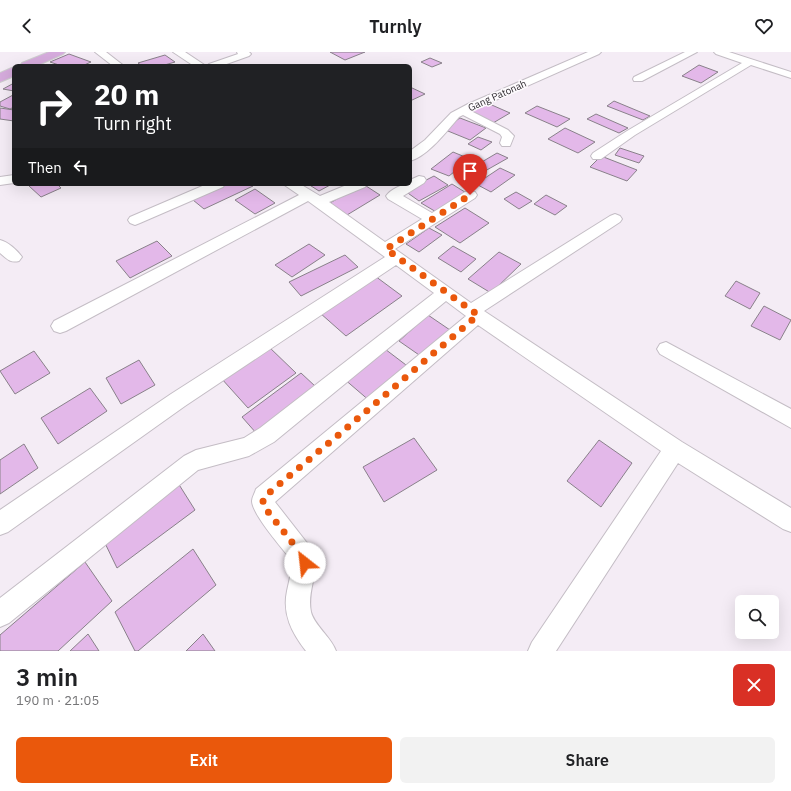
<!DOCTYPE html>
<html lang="en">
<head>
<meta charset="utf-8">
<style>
  :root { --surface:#fff; --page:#f2f2f2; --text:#202124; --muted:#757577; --accent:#ea580c }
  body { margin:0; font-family:"IBM Plex Sans",sans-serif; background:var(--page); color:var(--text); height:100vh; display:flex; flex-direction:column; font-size:15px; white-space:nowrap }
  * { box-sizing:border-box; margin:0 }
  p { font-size:13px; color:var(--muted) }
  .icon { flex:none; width:22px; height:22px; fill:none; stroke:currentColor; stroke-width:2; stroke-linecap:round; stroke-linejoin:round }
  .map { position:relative; height:599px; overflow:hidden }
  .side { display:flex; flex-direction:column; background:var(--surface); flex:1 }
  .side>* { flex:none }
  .banner { position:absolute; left:12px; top:12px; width:400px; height:122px; border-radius:6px; box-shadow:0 4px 16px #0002; background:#202124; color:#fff; overflow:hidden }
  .fabs { position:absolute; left:735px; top:543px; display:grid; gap:8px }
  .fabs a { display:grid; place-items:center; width:44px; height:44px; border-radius:6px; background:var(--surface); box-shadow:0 4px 16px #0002; font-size:20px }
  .pin { position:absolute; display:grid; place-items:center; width:34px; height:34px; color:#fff; margin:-41px -17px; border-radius:50% 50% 50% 0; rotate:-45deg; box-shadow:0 0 4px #0007 }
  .pin .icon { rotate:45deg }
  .me { position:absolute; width:44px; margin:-22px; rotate:331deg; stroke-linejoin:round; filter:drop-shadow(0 0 3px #0008) }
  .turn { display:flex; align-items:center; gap:14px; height:84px; padding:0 16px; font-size:18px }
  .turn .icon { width:52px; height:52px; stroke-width:2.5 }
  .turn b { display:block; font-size:28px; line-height:34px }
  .then { display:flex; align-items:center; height:38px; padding:0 16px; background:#0003; gap:8px; font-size:15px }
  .round { display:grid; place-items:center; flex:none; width:42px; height:42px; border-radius:6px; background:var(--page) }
  .summary { display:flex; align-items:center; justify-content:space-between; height:68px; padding:0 16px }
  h1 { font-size:24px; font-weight:600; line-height:30px }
  .button { display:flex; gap:8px; margin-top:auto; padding:8px 16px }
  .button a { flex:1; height:46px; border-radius:6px; background:var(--accent); color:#fff; font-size:16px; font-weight:600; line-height:46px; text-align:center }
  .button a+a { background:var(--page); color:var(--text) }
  header { display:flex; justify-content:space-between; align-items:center; height:52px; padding:0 16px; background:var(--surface); font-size:18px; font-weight:600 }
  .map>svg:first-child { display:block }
  .building { fill:#e3b8e9; stroke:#89818a }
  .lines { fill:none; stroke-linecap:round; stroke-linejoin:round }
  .minor-casing { stroke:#c4bdc5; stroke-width:2 }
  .primary-casing { stroke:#cdcdce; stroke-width:2 }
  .minor { fill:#fff; fill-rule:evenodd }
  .primary { fill:#d5abdc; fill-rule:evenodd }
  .route { stroke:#ea580c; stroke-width:7; stroke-dasharray:0 12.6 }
  .labels { text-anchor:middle; stroke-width:3; stroke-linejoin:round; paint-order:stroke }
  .far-street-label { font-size:10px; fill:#302d31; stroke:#fefbfe }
</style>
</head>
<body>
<header><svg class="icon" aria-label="back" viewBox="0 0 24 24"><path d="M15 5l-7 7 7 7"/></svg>Turnly<svg class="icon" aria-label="heart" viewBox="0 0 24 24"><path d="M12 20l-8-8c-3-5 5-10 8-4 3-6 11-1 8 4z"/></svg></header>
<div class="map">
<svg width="791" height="599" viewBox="0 0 791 599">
  <rect width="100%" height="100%" fill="#f4ecf5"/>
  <path class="building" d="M 330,0 L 365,0 L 345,8 Z
    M 69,2 L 91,10 L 82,14 L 62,14 L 50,10 Z
    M 165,3 L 175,10 L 161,14 L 142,14 L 138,11 Z
    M 430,6 L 442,11 L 432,15 L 421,10 Z
    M 699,13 L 718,20 L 701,31 L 682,24 Z
    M 14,31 L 14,39 L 3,37 Z
    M 410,35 L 425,42 L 410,49 Z
    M 13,43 L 14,44 L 14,55 L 10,57 L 0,54 L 0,50 Z
    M 614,49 L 650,64 L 643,68 L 607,54 Z
    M 485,50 L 510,61 L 493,71 L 467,59 Z
    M 537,54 L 570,67 L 557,75 L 525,61 Z
    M 0,56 L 14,58 L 14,69 L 0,67 Z
    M 596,62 L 628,76 L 619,81 L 587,67 Z
    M 460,66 L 486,76 L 470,88 L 443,77 Z
    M 565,76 L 595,90 L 578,101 L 548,87 Z
    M 478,85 L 492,90 L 481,98 L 468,92 Z
    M 620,96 L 644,104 L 639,111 L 615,103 Z
    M 453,100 L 470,107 L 449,124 L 431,117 Z
    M 497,101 L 508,106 L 485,119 L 475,114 Z
    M 601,104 L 637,118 L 627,129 L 590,115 Z
    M 500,116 L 515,123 L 491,140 L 476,132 Z
    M 434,124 L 448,133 L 419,149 L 405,139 Z
    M 34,132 L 57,132 L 61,136 L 41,145 L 29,134 Z
    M 227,132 L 250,132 L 253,134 L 204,157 L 193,148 Z
    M 308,132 L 332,132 L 319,139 Z
    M 363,132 L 380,143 L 347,163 L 330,151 Z
    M 452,132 L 468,142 L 438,161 L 421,151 Z
    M 255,137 L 275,151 L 255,162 L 235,148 Z
    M 516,140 L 532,149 L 519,157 L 504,147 Z
    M 546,143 L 567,154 L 555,163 L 534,152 Z
    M 465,156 L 489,171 L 460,191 L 435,175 Z
    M 429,176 L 442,183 L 419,200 L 406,192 Z
    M 157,189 L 172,204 L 130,226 L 116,209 Z
    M 309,192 L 325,203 L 292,225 L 275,213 Z
    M 453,194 L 476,207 L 461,220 L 438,206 Z
    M 499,200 L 521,212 L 491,241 L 468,227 Z
    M 345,203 L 358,215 L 301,244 L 289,230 Z
    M 375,224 L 402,244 L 346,284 L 320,261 Z
    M 736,229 L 760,241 L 750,257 L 725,244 Z
    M 764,254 L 791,268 L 780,288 L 751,274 Z
    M 428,263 L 450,278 L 422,305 L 399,289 Z
    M 268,294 L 296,321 L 248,356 L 221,326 Z
    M 381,294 L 410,316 L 371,350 L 343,326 Z
    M 34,299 L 50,321 L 15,342 L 0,319 Z
    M 139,308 L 155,333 L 121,352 L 106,326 Z
    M 301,321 L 316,335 L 257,382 L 242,365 Z
    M 90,336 L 107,359 L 58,392 L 41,366 Z
    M 414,386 L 437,418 L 384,450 L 363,415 Z
    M 599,388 L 632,411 L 601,455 L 567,429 Z
    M 24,392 L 38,416 L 0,442 L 0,408 Z
    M 178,431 L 195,458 L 117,516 L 102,485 Z
    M 193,497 L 216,533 L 138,599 L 135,599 L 115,560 Z
    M 85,510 L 112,549 L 58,599 L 0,599 L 0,583 Z
    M 88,582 L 99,599 L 70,599 Z
    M 203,582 L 215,599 L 186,599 Z"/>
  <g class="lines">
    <g class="minor-casing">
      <path id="minor" d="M 95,0 L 106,0 L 124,14 L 113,14 Z
        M 173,0 L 185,0 L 206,14 L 194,14 Z
        M 237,0 L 249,0 L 251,2 L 249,4 L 221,14 L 207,14 L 209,12 L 238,2 Z
        M 588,0 L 601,0 L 599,2 L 471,59 L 508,78 L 514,84 L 510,94 L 502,94 L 500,91 L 502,85 L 500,82 L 463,63 L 459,65 C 447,79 428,104 410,109 L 410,99 L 425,88 L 451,61 L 468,52 Z
        M 685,0 L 697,0 L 642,29 L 634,29 L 633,27 L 634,25 Z
        M 714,0 L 729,0 L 791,20 L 791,26 L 751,13 L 635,83 L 601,107 L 593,107 L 591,104 L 593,101 L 627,79 L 742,11 L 716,2 Z
        M 14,123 L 14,131 L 0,133 L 0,125 Z
        M 419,124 L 424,125 L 426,128 L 424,131 L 403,144 L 432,161 L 465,140 L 470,139 L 475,140 L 477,143 L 475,146 L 395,197 L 471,251 L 610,164 L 615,162 L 620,164 L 622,167 L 620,170 L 484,259 L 682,390 L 791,456 L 791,480 L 783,477 L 678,411 L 556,599 L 528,599 L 532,590 L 661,399 L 478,273 L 275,450 L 311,496 C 322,521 306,536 311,560 C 314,573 331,585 336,599 L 306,599 C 292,581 282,562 287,539 C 289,529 292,519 292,509 C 283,497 252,462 252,449 C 252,445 255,441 256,437 L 466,264 L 446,249 L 274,390 L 249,404 L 198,418 L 9,571 L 0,575 L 0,546 L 184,404 L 196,398 L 244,386 L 260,376 L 434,241 L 396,213 L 185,354 L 8,480 L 0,483 L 0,458 L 171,342 L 385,205 L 308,149 L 66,279 L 60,281 L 54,279 L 51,274 L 54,269 L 299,143 L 283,132 L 300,132 L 320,144 L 349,132 L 367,132 L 365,135 L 329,150 L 385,190 L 422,167 L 388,147 L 386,144 C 391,137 402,132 410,132 L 410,128 Z
        M 207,132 L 225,132 L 223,135 L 140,171 L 135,173 L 130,171 L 128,168 L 130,165 Z
        M 0,188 C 8,190 17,198 22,205 L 19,209 C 10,211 7,207 0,201 Z
        M 666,290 L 791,357 L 791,376 L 660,302 L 657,297 L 660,292 Z"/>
    </g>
    <g class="primary-casing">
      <path id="primary" d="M 49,0 L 65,0 L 63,2 L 36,14 L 20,14 L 22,11 Z
        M 14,15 L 14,24 L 0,30 L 0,21 Z"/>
    </g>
    <use href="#minor" class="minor"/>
    <use href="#primary" class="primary"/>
  </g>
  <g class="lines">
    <path class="route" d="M 305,511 L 303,504 L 265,456 L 263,449 L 264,445 L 342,380 L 478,263 L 386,197 L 470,143"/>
  </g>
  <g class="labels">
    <g class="far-street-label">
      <text transform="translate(497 43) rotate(-24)" y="4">Gang Patonah</text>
    </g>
  </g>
</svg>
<div class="fabs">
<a><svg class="icon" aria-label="search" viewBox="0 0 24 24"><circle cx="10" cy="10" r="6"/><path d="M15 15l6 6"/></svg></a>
</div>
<div class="pin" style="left:470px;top:143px;background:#d93025"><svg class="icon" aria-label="arrive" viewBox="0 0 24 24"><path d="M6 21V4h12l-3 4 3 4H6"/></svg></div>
<svg class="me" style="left:305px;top:511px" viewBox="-20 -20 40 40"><circle r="19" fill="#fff"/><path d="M0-13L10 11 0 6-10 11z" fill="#ea580c"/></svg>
<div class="banner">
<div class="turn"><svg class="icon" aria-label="right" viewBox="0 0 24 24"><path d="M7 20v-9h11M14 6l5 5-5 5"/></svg><div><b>20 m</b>Turn right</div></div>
<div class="then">Then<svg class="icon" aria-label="left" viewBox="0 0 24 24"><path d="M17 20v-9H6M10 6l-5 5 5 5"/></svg></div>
</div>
</div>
<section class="side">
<div class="summary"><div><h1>3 min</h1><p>190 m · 21:05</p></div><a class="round" style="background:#d93025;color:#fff"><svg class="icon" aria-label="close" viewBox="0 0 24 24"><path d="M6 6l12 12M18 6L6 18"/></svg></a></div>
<div class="button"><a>Exit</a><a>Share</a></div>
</section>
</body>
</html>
